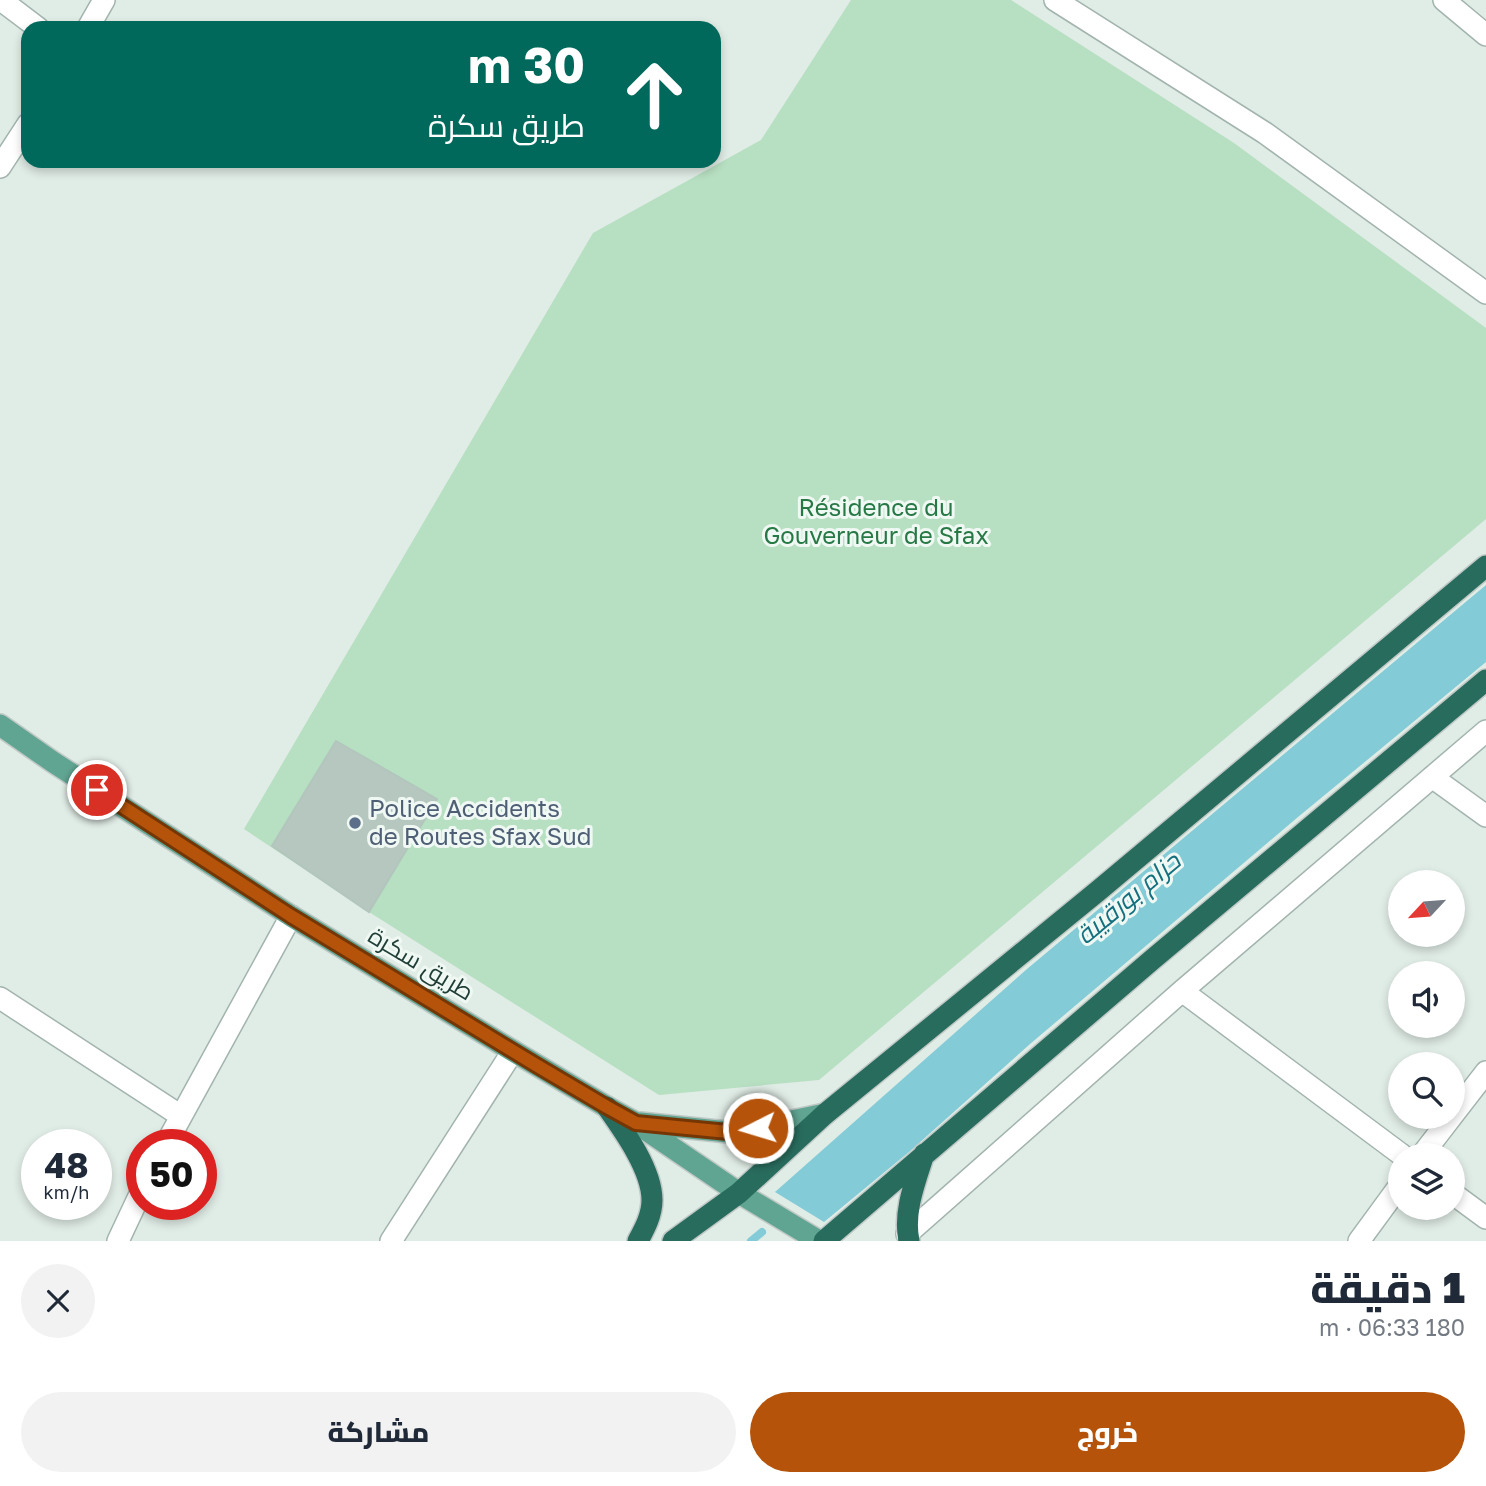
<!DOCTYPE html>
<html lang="ar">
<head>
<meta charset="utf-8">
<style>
  :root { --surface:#fff; --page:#f2f2f3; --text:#1f2937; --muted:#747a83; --accent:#b45309 }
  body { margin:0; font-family:"Golos Text",Cairo,sans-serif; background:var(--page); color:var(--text); direction:rtl; height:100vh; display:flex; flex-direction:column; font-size:26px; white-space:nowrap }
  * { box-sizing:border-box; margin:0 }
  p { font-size:23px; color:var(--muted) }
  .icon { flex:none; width:38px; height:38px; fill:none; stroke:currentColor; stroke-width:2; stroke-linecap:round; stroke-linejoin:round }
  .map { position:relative; height:1241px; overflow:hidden; direction:ltr }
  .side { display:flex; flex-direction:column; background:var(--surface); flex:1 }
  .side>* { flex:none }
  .hud { position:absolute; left:21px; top:21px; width:700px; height:147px; border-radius:21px; box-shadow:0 4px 10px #0003; direction:rtl; background:#00695c; color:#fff; overflow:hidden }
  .needle { width:46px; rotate:244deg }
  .tools { position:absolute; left:1388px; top:870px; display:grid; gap:14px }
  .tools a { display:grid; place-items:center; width:77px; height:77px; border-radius:50%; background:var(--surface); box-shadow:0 4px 10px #0003; font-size:35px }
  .speed { position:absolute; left:21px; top:1129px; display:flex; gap:14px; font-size:35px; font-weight:700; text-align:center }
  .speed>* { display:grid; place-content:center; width:91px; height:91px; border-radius:50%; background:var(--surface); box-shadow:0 4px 10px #0003; line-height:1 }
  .speed small { font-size:18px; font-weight:400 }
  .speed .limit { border:10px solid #d22; background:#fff; color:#111 }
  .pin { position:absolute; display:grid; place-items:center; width:60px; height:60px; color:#fff; margin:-30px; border:4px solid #fff; border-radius:50%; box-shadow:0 2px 7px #0007 }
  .me { position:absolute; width:77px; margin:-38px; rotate:265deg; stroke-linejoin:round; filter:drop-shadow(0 0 5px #0008) }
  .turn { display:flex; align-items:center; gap:24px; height:147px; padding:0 21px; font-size:32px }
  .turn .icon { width:91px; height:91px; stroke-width:2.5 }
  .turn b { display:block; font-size:49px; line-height:60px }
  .round { display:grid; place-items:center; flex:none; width:74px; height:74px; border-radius:37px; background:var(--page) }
  .overview { display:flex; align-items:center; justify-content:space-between; height:119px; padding:0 21px }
  h1 { font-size:42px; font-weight:800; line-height:52px }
  .cta { display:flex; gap:14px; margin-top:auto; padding:14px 21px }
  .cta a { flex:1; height:80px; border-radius:42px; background:var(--accent); color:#fff; font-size:28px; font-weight:800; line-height:80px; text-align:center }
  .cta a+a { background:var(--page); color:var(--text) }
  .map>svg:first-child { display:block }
  .green { fill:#b7dfc1 }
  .water { fill:#83cbd6 }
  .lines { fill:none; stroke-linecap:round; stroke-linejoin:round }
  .stream { stroke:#83cbd6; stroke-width:8 }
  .building { fill:#b5c7bf; stroke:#b2c6bd; stroke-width:2 }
  .minor-casing { stroke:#a2b4ad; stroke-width:24 }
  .major-casing { stroke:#c0c9c6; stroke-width:24 }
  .highway-casing { stroke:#c0c9c6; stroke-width:24 }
  .minor { stroke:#fff; stroke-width:21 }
  .major { stroke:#60a592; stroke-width:21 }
  .highway { stroke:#286c5d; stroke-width:21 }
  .route-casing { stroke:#753606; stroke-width:18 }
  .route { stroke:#b45309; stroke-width:12 }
  .service-dot { fill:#5c6f8a; stroke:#f0f8f4; stroke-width:2.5 }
  .labels { text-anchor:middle; stroke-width:6; stroke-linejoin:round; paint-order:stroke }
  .park-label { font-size:24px; fill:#267844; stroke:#f0f8f4 }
  .service-label { font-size:24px; fill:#4e5e75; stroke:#f0f8f4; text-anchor:start }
  .street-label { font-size:24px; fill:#1f3e35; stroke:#f0f8f4 }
  .water-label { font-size:26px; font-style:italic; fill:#146f7e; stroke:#f0f8f4 }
</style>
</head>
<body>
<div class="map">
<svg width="1486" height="1241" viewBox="0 0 1486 1241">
  <rect width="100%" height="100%" fill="#e0ece6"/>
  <path class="green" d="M 851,0 L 1011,0 L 1234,143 L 1486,328 L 1486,519 L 819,1080 L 659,1095 L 369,912 L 244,829 L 593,233 L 761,140 Z"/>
  <path class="water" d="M 1486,585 L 1486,662 L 1298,817 L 1030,1044 L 909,1152 L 824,1222 L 775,1192 L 1027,969 Z"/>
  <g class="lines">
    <path class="stream" d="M 751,1241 L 762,1232"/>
  </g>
  <path class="building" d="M 336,741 L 437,799 L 369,912 L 272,846 Z"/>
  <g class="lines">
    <g class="minor-casing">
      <path id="minor" d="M 1,0 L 38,28
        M 1055,0 L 1265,133 L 1486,293
        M 1444,0 L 1486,35
        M 88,28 L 104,0
        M 0,167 L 28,124
        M 1432,777 L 1486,816
        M 1182,991 L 1402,1155
        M 0,998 L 181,1116
        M 1452,1116 L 1486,1072
        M 166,1144 L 291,916
        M 1422,1155 L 1452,1116
        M 1452,1193 L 1486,1218
        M 907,1234 L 1182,991 L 1486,731
        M 118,1241 L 142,1190
        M 391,1241 L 513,1051
        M 1359,1241 L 1400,1185"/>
    </g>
    <g class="major-casing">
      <path id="major" d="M 0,725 L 53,762 L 291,916 L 513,1051 L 607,1107 L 636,1123 L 739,1193 L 819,1241
        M 640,1123 L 728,1132 L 758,1128 L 825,1114"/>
    </g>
    <g class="highway-casing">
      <path id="highway" d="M 607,1107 C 624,1131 652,1170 652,1200 C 652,1215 645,1228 638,1241
        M 673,1241 L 739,1193 L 825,1114 L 1098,891 L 1486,566
        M 824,1241 L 1153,959 L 1486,680
        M 909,1241 C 903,1212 915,1182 924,1154"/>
    </g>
    <use href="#minor" class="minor"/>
    <use href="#major" class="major"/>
    <use href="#highway" class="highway"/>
  </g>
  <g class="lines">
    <g class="route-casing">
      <path id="route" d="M 97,790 L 291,916 L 536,1065 L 607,1107 L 636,1123 L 728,1132 L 758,1128"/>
    </g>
    <use href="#route" class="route"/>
  </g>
  <circle class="service-dot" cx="355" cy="823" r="7"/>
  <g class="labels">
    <g class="park-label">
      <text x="876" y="516">Résidence du<tspan x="876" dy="28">Gouverneur de Sfax</tspan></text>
    </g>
    <g class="service-label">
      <text x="369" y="817">Police Accidents<tspan x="369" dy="28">de Routes Sfax Sud</tspan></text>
    </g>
    <g class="street-label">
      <text transform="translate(421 964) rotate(31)" y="8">طريق سكرة</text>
    </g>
    <g class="water-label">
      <text transform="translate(1128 898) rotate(-40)" y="9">حزام بورقيبة</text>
    </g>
  </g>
</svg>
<div class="tools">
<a><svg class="needle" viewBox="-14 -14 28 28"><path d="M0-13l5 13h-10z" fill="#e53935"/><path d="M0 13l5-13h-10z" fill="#747a83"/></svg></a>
<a><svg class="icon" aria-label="sound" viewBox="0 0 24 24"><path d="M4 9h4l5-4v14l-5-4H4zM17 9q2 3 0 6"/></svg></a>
<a><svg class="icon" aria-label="search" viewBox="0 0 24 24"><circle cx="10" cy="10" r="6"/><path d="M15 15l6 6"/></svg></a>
<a><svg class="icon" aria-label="layers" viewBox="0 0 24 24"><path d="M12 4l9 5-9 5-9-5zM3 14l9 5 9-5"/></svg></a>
</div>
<div class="speed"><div>48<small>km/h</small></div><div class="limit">50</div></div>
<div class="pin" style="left:97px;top:790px;background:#d93025"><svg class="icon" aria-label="arrive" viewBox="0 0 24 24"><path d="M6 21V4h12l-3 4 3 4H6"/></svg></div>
<svg class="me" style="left:758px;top:1128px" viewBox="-20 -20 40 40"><circle r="17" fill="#b45309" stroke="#fff" stroke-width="3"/><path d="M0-11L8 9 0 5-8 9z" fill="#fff"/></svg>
<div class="hud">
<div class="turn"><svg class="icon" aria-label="ahead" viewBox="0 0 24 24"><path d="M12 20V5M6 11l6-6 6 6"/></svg><div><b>30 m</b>طريق سكرة</div></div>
</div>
</div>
<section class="side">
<div class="overview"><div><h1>1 دقيقة</h1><p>180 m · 06:33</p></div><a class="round"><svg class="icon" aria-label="close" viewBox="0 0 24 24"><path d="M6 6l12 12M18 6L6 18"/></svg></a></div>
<div class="cta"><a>خروج</a><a>مشاركة</a></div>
</section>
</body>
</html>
